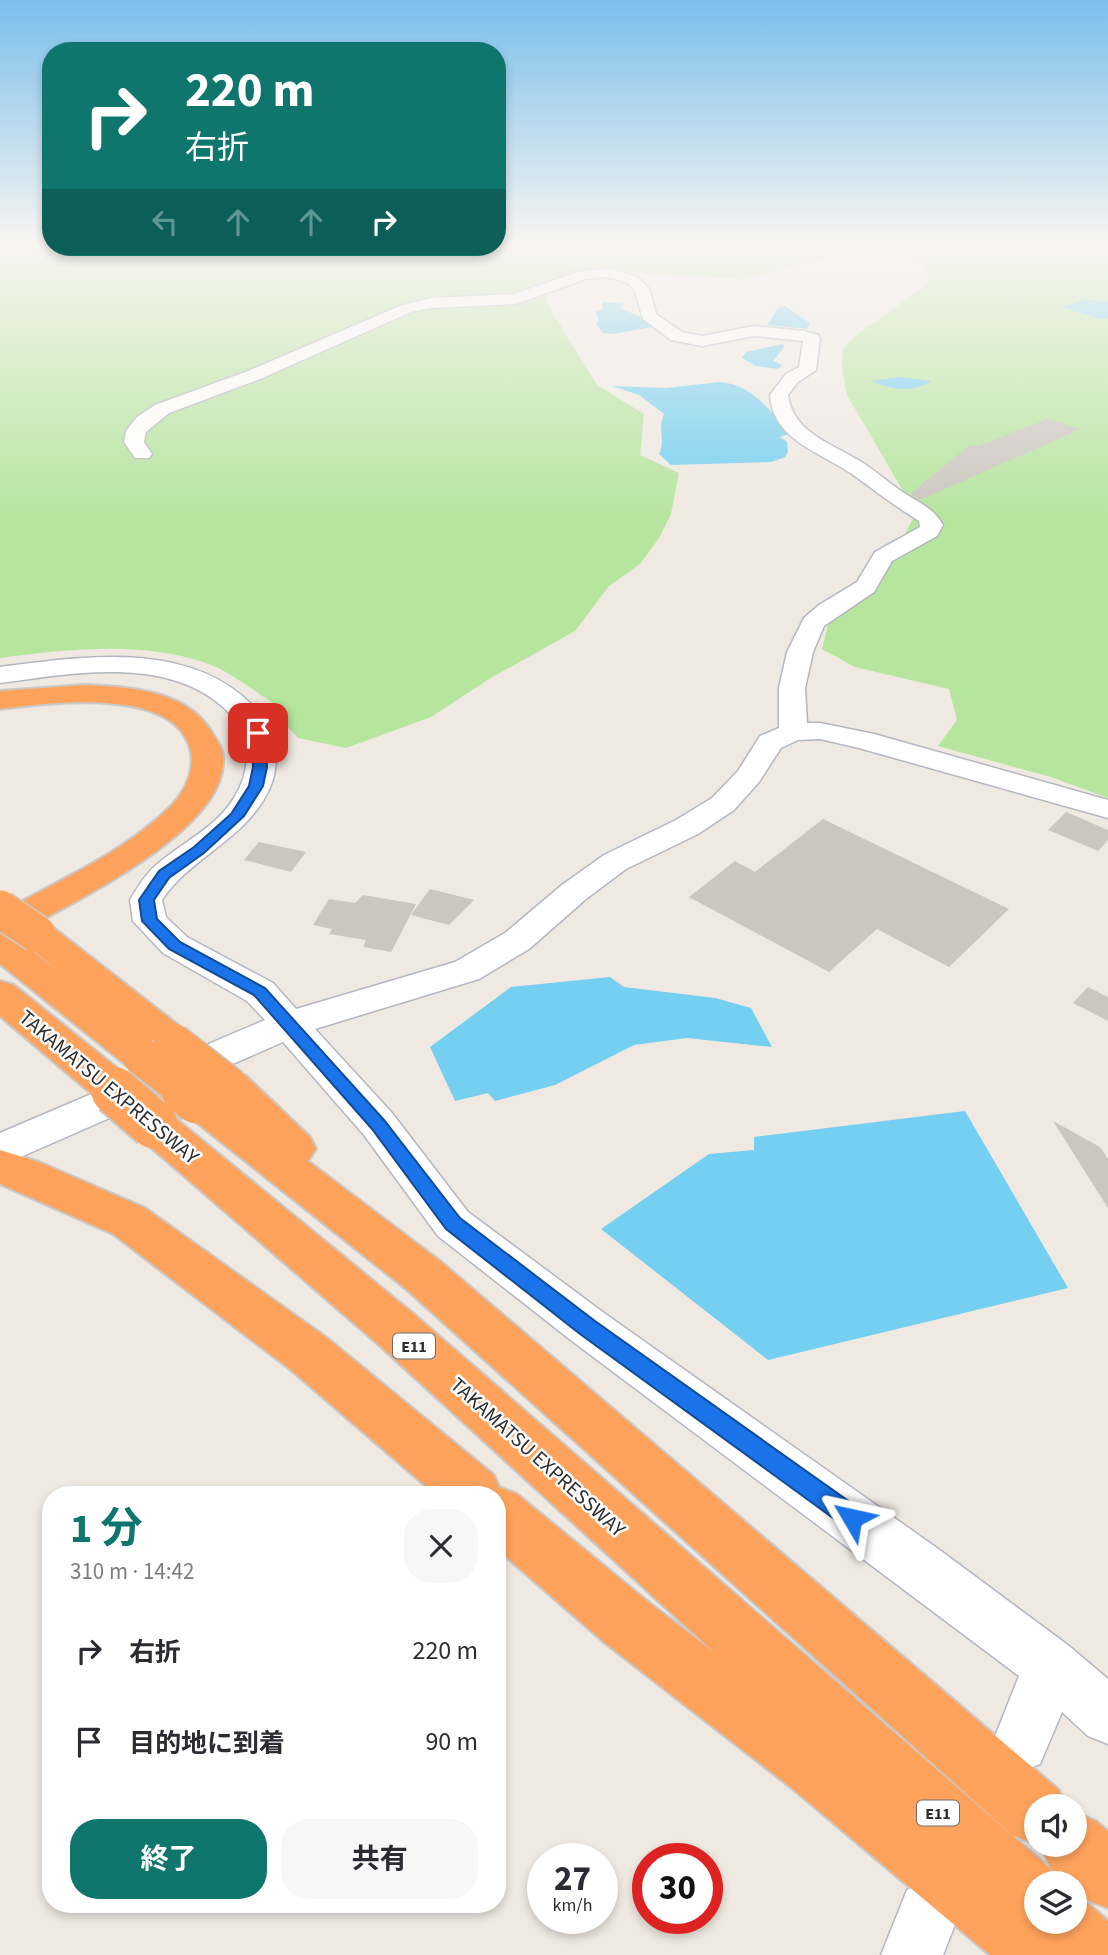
<!DOCTYPE html>
<html lang="ja">
<head>
<meta charset="utf-8">
<style>
  :root { --surface:#fff; --page:#f7f7f7; --text:#2b2b33; --muted:#7c7c81; --accent:#0f766e }
  body { margin:0; font-family:"Source Sans 3","Noto Sans JP",sans-serif; background:var(--page); color:var(--text); height:100vh; display:flex; flex-direction:column; font-size:26px; white-space:nowrap }
  * { box-sizing:border-box; margin:0 }
  p { font-size:23px; color:var(--muted) }
  .icon { flex:none; width:38px; height:38px; fill:none; stroke:currentColor; stroke-width:2; stroke-linecap:round; stroke-linejoin:round }
  .map { position:relative; flex:1; overflow:hidden }
  .drawer { position:absolute; left:42px; top:1486px; width:464px; height:427px; display:flex; flex-direction:column; background:var(--surface); border-radius:28px; box-shadow:0 4px 10px #0003 }
  .drawer>* { flex:none }
  .banner { position:absolute; left:42px; top:42px; width:464px; height:214px; border-radius:28px; box-shadow:0 4px 10px #0003; background:#0f766e; color:#fff; overflow:hidden }
  .tools { position:absolute; left:1024px; top:1794px; display:grid; gap:14px }
  .tools a { display:grid; place-items:center; width:63px; height:63px; border-radius:50%; background:var(--surface); box-shadow:0 4px 10px #0003; font-size:35px }
  .speed { position:absolute; left:527px; top:1843px; display:flex; gap:14px; font-size:35px; font-weight:700; text-align:center }
  .speed>* { display:grid; place-content:center; width:91px; height:91px; border-radius:50%; background:var(--surface); box-shadow:0 4px 10px #0003; line-height:1 }
  .speed small { font-size:18px; font-weight:400 }
  .speed .limit { border:10px solid #d22; background:#fff; color:#111 }
  .pin { position:absolute; display:grid; place-items:center; width:60px; height:60px; color:#fff; margin:-30px; border-radius:14px; box-shadow:0 4px 10px #0006 }
  .me { position:absolute; width:77px; margin:-38px; rotate:306deg; stroke-linejoin:round; filter:drop-shadow(0 0 5px #0008) }
  .turn { display:flex; align-items:center; gap:24px; height:147px; padding:0 28px; font-size:32px }
  .turn .icon { width:91px; height:91px; stroke-width:2.5 }
  .turn b { display:block; font-size:49px; line-height:60px }
  .lanes { display:flex; align-items:center; height:66px; padding:0 28px; background:#0003; justify-content:center; gap:35px; direction:ltr }
  .lanes .off { opacity:.35 }
  .round { display:grid; place-items:center; flex:none; width:74px; height:74px; border-radius:28px; background:var(--page) }
  .summary { display:flex; align-items:center; justify-content:space-between; height:119px; padding:0 28px }
  h1 { font-size:42px; font-weight:700; line-height:52px; color:var(--accent) }
  .cta { display:flex; gap:14px; margin-top:auto; padding:14px 28px }
  .cta a { flex:1; height:80px; border-radius:28px; background:var(--accent); color:#fff; font-size:28px; font-weight:700; line-height:80px; text-align:center }
  .cta a+a { background:var(--page); color:var(--text) }
  ul { padding:0; list-style:none }
  li { display:flex; align-items:center; gap:21px; height:91px; padding:0 28px }
  li div { flex:1 }
  li b { display:block; font-size:26px }
  li em { font-style:normal }
  .map>svg:first-child { display:block }
  .green { fill:#b6e59e }
  .water { fill:#75cff0 }
  .building { fill:#cbc7bf }
  .lines { fill:none; stroke-linecap:round; stroke-linejoin:round }
  .minor-casing { stroke:#b4b7c1; stroke-width:3 }
  .highway-casing { stroke:#c9c9c9; stroke-width:4 }
  .minor { fill:#fff; fill-rule:evenodd }
  .highway { fill:#ffa35c; fill-rule:evenodd }
  .highway-bridge-far1-casing { stroke:#c9c9c9; stroke-width:40; stroke-linecap:butt }
  .highway-bridge-casing { stroke:#c9c9c9; stroke-width:51; stroke-linecap:butt }
  .highway-bridge-far1 { stroke:#ffa35c; stroke-width:37 }
  .highway-bridge { stroke:#ffa35c; stroke-width:47 }
  .route { fill:#1a73e8; stroke:#114b97; stroke-width:2 }
  .labels { text-anchor:middle; stroke-width:5; stroke-linejoin:round; paint-order:stroke }
  .shield { fill:#fff; stroke:#6d6d6d; stroke-width:2 }
  .shield-label { font-size:16px; font-weight:bold; fill:#2e2e2e }
  .near-street-label { font-size:21px; fill:#2e2e2e; stroke:#fff }
</style>
</head>
<body>
<div class="map">
<svg width="1108" height="1955" viewBox="0 0 1108 1955">
  <rect width="100%" height="100%" fill="#efe9e1"/>
  <path class="green" d="M 0,244 L 51,244 L 51,247 L 497,247 L 497,244 L 1108,244 L 1108,798 L 1051,777 L 938,746 L 957,720 L 949,689 L 855,667 L 822,649 L 832,609 L 875,591 L 916,513 L 847,395 L 842,368 L 843,349 L 854,337 L 926,285 L 930,276 L 920,262 L 910,257 L 880,252 L 853,252 L 741,279 L 600,271 L 545,293 L 546,302 L 597,385 L 644,414 L 640,455 L 679,473 L 671,514 L 659,538 L 640,564 L 609,586 L 575,631 L 489,679 L 431,717 L 346,748 L 298,738 L 277,715 L 278,706 C 260,695 231,673 214,666 C 146,640 69,649 0,658 Z"/>
  <path class="water" d="M 1085,300 L 1108,301 L 1108,318 L 1101,319 L 1061,307 Z
    M 605,302 L 624,304 L 620,308 L 645,319 L 651,327 L 615,334 L 603,333 L 596,323 L 599,321 L 596,312 L 603,309 L 602,303 Z
    M 785,306 L 810,323 L 807,329 L 767,325 L 778,308 Z
    M 783,344 L 784,347 L 773,361 L 782,365 L 778,369 L 756,366 L 742,358 L 746,352 Z
    M 900,377 L 931,381 C 913,394 890,389 871,381 Z
    M 720,382 C 752,385 766,407 786,428 L 788,434 L 780,437 L 787,442 L 788,452 L 785,457 L 771,462 L 671,465 L 659,454 C 666,442 657,428 664,414 L 639,395 L 612,386 L 666,388 Z
    M 610,977 L 624,987 L 715,998 L 751,1008 L 772,1047 L 687,1038 L 634,1045 L 555,1085 L 495,1101 L 488,1093 L 455,1101 L 430,1047 L 511,987 Z
    M 965,1111 L 1068,1288 L 768,1360 L 601,1229 L 709,1154 L 754,1150 L 754,1137 Z"/>
  <path class="building" d="M 1047,419 L 1081,429 L 920,500 L 910,494 L 970,445 L 978,446 Z
    M 1066,812 L 1108,830 L 1108,840 L 1098,851 L 1048,830 Z
    M 823,819 L 1009,909 L 949,967 L 877,929 L 829,972 L 689,897 L 735,861 L 755,872 Z
    M 259,842 L 306,852 L 291,872 L 244,860 Z
    M 430,889 L 474,900 L 449,925 L 411,915 Z
    M 363,895 L 416,904 L 391,952 L 363,947 L 366,940 L 329,934 L 332,929 L 313,925 L 329,899 L 355,903 Z
    M 1088,987 L 1108,997 L 1108,1021 L 1073,1003 Z
    M 1053,1121 L 1100,1147 L 1108,1159 L 1108,1208 Z"/>
  <g class="lines">
    <g class="minor-casing">
      <path id="minor" d="M 608,268 L 638,277 L 650,290 L 656,314 L 682,332 L 702,336 L 754,326 L 804,331 L 818,335 L 820,339 L 816,370 L 798,382 L 788,395 C 793,435 837,445 866,465 C 878,473 889,483 901,491 C 917,502 934,508 943,525 L 937,536 L 892,561 L 874,592 L 824,626 L 813,652 L 805,688 L 807,723 L 820,723 L 874,734 L 1108,800 L 1108,818 L 859,748 L 820,739 L 798,740 L 781,748 L 759,782 L 734,810 L 698,834 L 626,869 L 586,899 L 529,949 L 479,979 L 315,1029 L 392,1113 L 468,1212 L 604,1313 L 937,1548 L 1069,1646 L 1108,1679 L 1108,1744 L 1088,1736 L 1062,1712 L 1040,1764 L 1020,1772 L 1000,1764 L 992,1744 L 1019,1676 L 572,1341 L 438,1236 L 364,1135 L 283,1042 L 0,1166 L 0,1133 L 265,1020 L 247,1001 L 163,953 L 133,921 L 130,900 C 137,888 145,875 155,866 C 181,843 218,827 235,796 C 250,772 252,739 233,717 C 176,653 75,673 0,683 L 0,667 C 85,656 193,639 257,710 C 275,730 281,759 271,785 C 250,838 192,855 162,900 L 166,917 L 187,937 L 273,983 L 296,1009 L 455,962 L 505,933 L 562,885 L 604,855 L 676,820 L 712,798 L 738,771 L 760,736 L 779,728 L 779,688 L 787,652 L 804,618 L 819,605 L 857,582 L 875,552 L 920,527 L 919,521 C 895,506 874,490 852,474 C 820,452 773,440 770,395 L 786,374 L 799,367 L 803,341 L 754,336 L 702,346 L 671,340 L 643,319 L 635,291 L 628,283 L 607,277 L 586,279 L 516,304 L 431,308 L 411,312 L 260,379 L 169,413 L 146,432 L 144,442 L 152,454 L 149,458 L 135,458 L 124,442 L 126,431 L 137,417 L 155,405 L 248,371 L 400,306 L 431,298 L 514,294 L 578,272 Z
        M 929,1881 L 951,1890 L 960,1912 L 943,1955 L 881,1955 L 907,1890 Z"/>
    </g>
    <g class="highway-casing">
      <path id="highway" d="M 85,685 C 130,687 188,690 213,734 C 218,742 223,749 223,758 C 228,826 89,893 39,922 L 50,925 L 187,1032 L 193,1042 L 187,1052 L 173,1057 L 159,1052 L 160,1055 L 154,1065 L 140,1070 L 126,1065 L 0,964 L 0,913 C 57,881 124,853 171,806 C 184,792 194,773 191,753 C 179,685 48,703 0,709 L 0,691 ZM 19,934 L 24,943 L 61,973 L 14,937 Z
        M 0,981 L 14,985 L 117,1068 L 123,1079 L 117,1090 L 102,1094 L 87,1090 L 0,1016 Z
        M 231,1071 L 246,1076 L 310,1137 L 316,1149 L 308,1161 L 440,1261 L 1059,1790 L 1065,1806 L 1036,1806 L 1038,1844 L 1013,1836 L 406,1289 L 182,1111 L 176,1100 L 182,1089 L 197,1084 L 211,1088 L 216,1076 Z
        M 154,1109 L 169,1113 L 415,1315 L 1060,1877 L 1062,1883 L 1036,1883 L 1036,1922 L 1074,1922 L 1074,1895 L 1082,1898 L 1108,1921 L 1108,1955 L 990,1955 L 793,1789 L 605,1643 L 497,1549 L 497,1494 L 435,1494 L 291,1370 L 113,1234 L 0,1184 L 0,1150 L 39,1162 L 145,1208 L 327,1338 L 494,1475 L 499,1487 L 517,1494 L 647,1601 L 715,1653 L 379,1345 L 139,1137 L 132,1125 L 139,1113 Z
        M 1074,1812 L 1096,1821 L 1108,1831 L 1108,1908 L 1084,1899 L 1074,1889 L 1074,1883 L 1067,1883 L 1050,1867 L 1040,1844 L 1074,1844 Z"/>
    </g>
    <use href="#minor" class="minor"/>
    <use href="#highway" class="highway"/>
    <g class="highway-bridge-far1-casing">
      <path id="highway-bridge-far1" d="M 0,909 L 37,934
        M 173,1042 L 231,1087
        M 140,1055 L 187,1092
        M 102,1079 L 117,1092"/>
    </g>
    <g class="highway-bridge-casing">
      <path id="highway-bridge" d="M 115,1091 L 154,1125
        M 185,1091 L 197,1100"/>
    </g>
    <use href="#highway-bridge-far1" class="highway-bridge-far1"/>
    <use href="#highway-bridge" class="highway-bridge"/>
  </g>
  <linearGradient id="sky" x2="0" y2="1"><stop stop-color="#7abfeb"/><stop offset="0.47" stop-color="#f8f5f2"/><stop offset="1" stop-color="#f8f5f2" stop-opacity="0"/></linearGradient>
  <rect width="1108" height="518" fill="url(#sky)"/>
  <path class="route" d="M 258,729 L 265,733 L 267,767 L 263,786 L 244,816 L 204,853 L 169,878 L 154,900 L 157,919 L 180,942 L 265,988 L 384,1120 L 460,1218 L 595,1321 L 861,1510 L 864,1518 L 861,1526 L 852,1529 L 844,1526 L 580,1334 L 446,1229 L 372,1129 L 254,995 L 169,949 L 142,921 L 139,900 L 159,871 L 194,847 L 231,814 L 249,786 L 253,767 L 252,733 Z"/>
  <g class="labels">
    <g class="shield">
      <rect x="393" y="1333.5" width="42" height="25" rx="5"/>
      <rect x="917" y="1800.5" width="42" height="25" rx="5"/>
    </g>
    <g class="shield-label">
      <text x="414" y="1352">E11</text>
      <text x="938" y="1819">E11</text>
    </g>
    <g class="near-street-label">
      <text transform="translate(109 1087) rotate(40)" y="7">TAKAMATSU EXPRESSWAY</text>
      <text transform="translate(538 1457) rotate(42)" y="7">TAKAMATSU EXPRESSWAY</text>
    </g>
  </g>
</svg>
<div class="tools">
<a><svg class="icon" aria-label="sound" viewBox="0 0 24 24"><path d="M4 9h4l5-4v14l-5-4H4zM17 9q2 3 0 6"/></svg></a>
<a><svg class="icon" aria-label="layers" viewBox="0 0 24 24"><path d="M12 4l9 5-9 5-9-5zM3 14l9 5 9-5"/></svg></a>
</div>
<div class="speed"><div>27<small>km/h</small></div><div class="limit">30</div></div>
<div class="pin" style="left:258px;top:733px;background:#d93025"><svg class="icon" aria-label="arrive" viewBox="0 0 24 24"><path d="M6 21V4h12l-3 4 3 4H6"/></svg></div>
<svg class="me" style="left:852px;top:1518px" viewBox="-20 -20 40 40"><path d="M0-17L14 15 0 8-14 15z" fill="#1a73e8" stroke="#fff" stroke-width="4"/></svg>
<div class="banner">
<div class="turn"><svg class="icon" aria-label="right" viewBox="0 0 24 24"><path d="M7 20v-9h11M14 6l5 5-5 5"/></svg><div><b>220 m</b>右折</div></div>
<div class="lanes"><svg class="icon off" aria-label="left" viewBox="0 0 24 24"><path d="M17 20v-9H6M10 6l-5 5 5 5"/></svg><svg class="icon off" aria-label="ahead" viewBox="0 0 24 24"><path d="M12 20V5M6 11l6-6 6 6"/></svg><svg class="icon off" aria-label="ahead" viewBox="0 0 24 24"><path d="M12 20V5M6 11l6-6 6 6"/></svg><svg class="icon" aria-label="right" viewBox="0 0 24 24"><path d="M7 20v-9h11M14 6l5 5-5 5"/></svg></div>
</div>
<section class="drawer">
<div class="summary"><div><h1>1 分</h1><p>310 m · 14:42</p></div><a class="round"><svg class="icon" aria-label="close" viewBox="0 0 24 24"><path d="M6 6l12 12M18 6L6 18"/></svg></a></div>
<ul>
<li><svg class="icon" aria-label="right" viewBox="0 0 24 24"><path d="M7 20v-9h11M14 6l5 5-5 5"/></svg><div><b>右折</b></div><em>220 m</em></li>
<li><svg class="icon" aria-label="arrive" viewBox="0 0 24 24"><path d="M6 21V4h12l-3 4 3 4H6"/></svg><div><b>目的地に到着</b></div><em>90 m</em></li>
</ul>
<div class="cta"><a>終了</a><a>共有</a></div>
</section>
</div>
</body>
</html>
